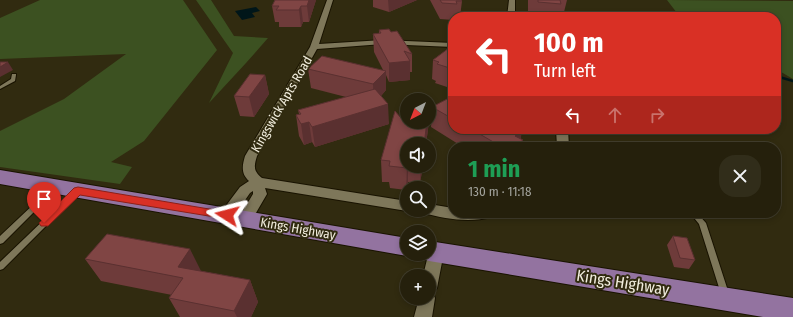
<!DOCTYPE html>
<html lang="en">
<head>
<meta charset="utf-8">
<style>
  :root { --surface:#25200c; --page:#312d1a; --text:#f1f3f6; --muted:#a3a39d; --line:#423e2d }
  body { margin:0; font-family:"Fira Sans Condensed",sans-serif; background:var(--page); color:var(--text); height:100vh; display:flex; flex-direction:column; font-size:15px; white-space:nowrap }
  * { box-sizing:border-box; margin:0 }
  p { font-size:13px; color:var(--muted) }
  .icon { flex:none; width:22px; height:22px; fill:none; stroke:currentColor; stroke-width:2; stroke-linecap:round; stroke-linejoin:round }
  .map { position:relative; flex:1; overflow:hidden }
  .side { position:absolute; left:448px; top:142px; width:333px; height:76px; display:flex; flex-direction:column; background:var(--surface); border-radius:16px; box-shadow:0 2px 6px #0003,0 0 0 1px var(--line) }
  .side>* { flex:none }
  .top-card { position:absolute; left:448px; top:12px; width:333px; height:122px; border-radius:16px; box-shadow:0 2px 6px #0003,0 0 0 1px var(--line); background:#d93025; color:#fff; overflow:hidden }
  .needle { width:26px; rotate:222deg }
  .controls { position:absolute; left:400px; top:93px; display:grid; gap:8px }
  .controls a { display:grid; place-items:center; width:36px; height:36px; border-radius:50%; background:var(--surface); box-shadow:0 2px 6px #0003,0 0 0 1px var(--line); font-size:20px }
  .pin { position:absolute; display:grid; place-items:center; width:34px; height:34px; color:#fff; margin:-41px -17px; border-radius:50% 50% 50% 0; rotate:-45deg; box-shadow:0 0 4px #0007 }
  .pin .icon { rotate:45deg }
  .me { position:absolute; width:44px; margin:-22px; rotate:279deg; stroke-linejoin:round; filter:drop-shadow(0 0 3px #0008) }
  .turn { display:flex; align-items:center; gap:14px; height:84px; padding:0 20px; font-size:18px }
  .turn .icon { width:52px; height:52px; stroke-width:2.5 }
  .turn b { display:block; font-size:28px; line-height:34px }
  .lanes { display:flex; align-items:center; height:38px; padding:0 20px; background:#0003; justify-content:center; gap:20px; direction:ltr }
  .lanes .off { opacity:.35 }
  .round { display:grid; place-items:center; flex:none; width:42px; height:42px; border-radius:16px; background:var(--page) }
  .summary { display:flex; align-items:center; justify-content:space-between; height:68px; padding:0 20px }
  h1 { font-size:24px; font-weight:700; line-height:30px; color:#1e9e55 }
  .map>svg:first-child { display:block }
  .green { fill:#3c5121 }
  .water { fill:#001619 }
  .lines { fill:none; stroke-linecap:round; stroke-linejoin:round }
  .stream { stroke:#001619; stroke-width:2.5 }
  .service-casing { stroke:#191300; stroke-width:2 }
  .minor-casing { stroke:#191300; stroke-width:2 }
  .primary-casing { stroke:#191300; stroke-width:2 }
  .service { fill:#7e775a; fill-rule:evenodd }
  .minor { fill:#7e775a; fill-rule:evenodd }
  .primary { fill:#9373a0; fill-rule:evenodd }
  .wall { fill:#6e3b3a }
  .shaded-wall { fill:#5a3030 }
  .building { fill:#804544; stroke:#5a3030 }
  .route { fill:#d93025; stroke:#8d1f18 }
  .labels { text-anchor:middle; stroke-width:4; stroke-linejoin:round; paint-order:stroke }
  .street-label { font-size:13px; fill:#f2eede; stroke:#312b10 }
  .near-street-label { font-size:16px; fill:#f2eede; stroke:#312b10 }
</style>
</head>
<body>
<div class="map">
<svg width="793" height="317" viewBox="0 0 793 317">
  <rect width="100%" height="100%" fill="#312b10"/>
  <path class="green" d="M 40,0 L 183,0 L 217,50 L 144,141 L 111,162 L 132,167 L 120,184 L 0,167 L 0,131 L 64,99 L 126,54 L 0,59 L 0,18 Z
    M 196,0 L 211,0 L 234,36 L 268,38 L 246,63 L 209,103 L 233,53 Z
    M 667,0 L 793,1 L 793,79 L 776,69 L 776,17 L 680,17 Z"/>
  <path class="water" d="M 256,7 L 260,11 L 252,13 L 255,17 L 242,20 L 235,11 Z"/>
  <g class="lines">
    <path class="stream" d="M 776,76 L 793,81"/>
    <g class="service-casing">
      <path id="service" d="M 12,74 L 16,74 L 16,75 L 15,81 L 0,89 L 0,86 L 11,79 Z
        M 53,186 L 57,186 L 58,188 L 3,243 L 0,244 L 0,236 Z
        M 75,190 L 79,190 L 80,192 L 3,269 L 0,270 L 0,262 Z
        M 690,213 L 697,213 L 706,223 L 729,294 L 728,297 L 725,298 L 722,297 L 721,294 L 699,224 Z"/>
    </g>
    <g class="minor-casing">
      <path id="minor" d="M 327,0 L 333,0 L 319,44 L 383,40 L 453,43 L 453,47 L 383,44 L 317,49 L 257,156 C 254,166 253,171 262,178 L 407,201 L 407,210 L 410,210 L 407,211 L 265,188 L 267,194 L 250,223 L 245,224 L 240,223 L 238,219 L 253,194 L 253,191 L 250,193 L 232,219 L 227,220 L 222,219 L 220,215 L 222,211 L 240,187 L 249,181 C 241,174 242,166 245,156 L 310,47 Z
        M 509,0 L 515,0 L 515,17 L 507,17 Z
        M 556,129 L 568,129 L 569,147 L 557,147 Z
        M 429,204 L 453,208 L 453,213 L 493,213 L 491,217 C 470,223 445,219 424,213 L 423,210 L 429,210 Z
        M 436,246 L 441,248 L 444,252 L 437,288 L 433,294 L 435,298 L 432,317 L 414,317 L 419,298 L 429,298 L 429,276 L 423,276 L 429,251 L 431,248 Z"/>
    </g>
    <g class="primary-casing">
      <path id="primary" d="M 0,170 L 407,238 L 407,254 L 414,254 L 407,256 L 0,184 Z
        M 429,241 L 793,298 L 793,317 L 763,317 L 429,261 L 421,258 L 419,254 L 429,254 Z"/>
    </g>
    <use href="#service" class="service"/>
    <use href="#minor" class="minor"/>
    <use href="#primary" class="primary"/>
  </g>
  <path class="wall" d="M 316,0 L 309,22 L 303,22 L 301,27 L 279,27 L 279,22 L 275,22 L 272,6 Z
    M 373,0 L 417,0 L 389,12 L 373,7 Z
    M 430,0 L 461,0 L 462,1 L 460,17 L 453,17 L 453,20 L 440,19 Z
    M 528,0 L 567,0 L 563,16 L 558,16 L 558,17 L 535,17 L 535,14 L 528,14 Z
    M 379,30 L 391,32 L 412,54 L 412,72 L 410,72 L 410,80 L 389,82 L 386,75 L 386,90 L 381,96 L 389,124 L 315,147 L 312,142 L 304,145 L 299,136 L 296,115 L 299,114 L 298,110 L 346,97 L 311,88 L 308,69 L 383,70 L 374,52 L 373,34 L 379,33 Z
    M 453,45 L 453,89 L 435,83 L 436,81 L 432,79 L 433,60 Z
    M 265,75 L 269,94 L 254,117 L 240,116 L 234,96 Z
    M 453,100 L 453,129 L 518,129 L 521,139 L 522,147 L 463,147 L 431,127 L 432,107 Z
    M 401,118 L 407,122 L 429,122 L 426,144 L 407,144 L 407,166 L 423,166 L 420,183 L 408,182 L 406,190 L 390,188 L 389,182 L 382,182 L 381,160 Z
    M 673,236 L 695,260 L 689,269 L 674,267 L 667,245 Z
    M 85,259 L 201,271 L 250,280 L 258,302 L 251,317 L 180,317 L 169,298 L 172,295 L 101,281 Z"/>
  <path class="shaded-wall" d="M 309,0 L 316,0 L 309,22 L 307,6 Z
    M 388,0 L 417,0 L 389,12 Z
    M 301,6 L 303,22 L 301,27 L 299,10 Z
    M 410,61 L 410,80 L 389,82 L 389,63 Z
    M 8,62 L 13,70 L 0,77 L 0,67 Z
    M 386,71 L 386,90 L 374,104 L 373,84 Z
    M 265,75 L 269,94 L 254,117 L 249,97 Z
    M 388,104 L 389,124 L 315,147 L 312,127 Z
    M 309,122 L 312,142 L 304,145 L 301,124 Z
    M 427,122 L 429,122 L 428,129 L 426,144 L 424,144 Z
    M 522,131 L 520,143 L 523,140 L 522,147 L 514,147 L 515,136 Z
    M 508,144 L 507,147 L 503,147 Z
    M 407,166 L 408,166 L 408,182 L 406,190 Z
    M 421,166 L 423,166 L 420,183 Z
    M 190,249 L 201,271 L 189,289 L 178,267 Z
    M 250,280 L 258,302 L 251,317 L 237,317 L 234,311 Z"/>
  <path class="building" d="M 275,0 L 309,0 L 307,6 L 301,6 L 299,10 L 276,10 L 279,6 L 272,6 Z
    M 440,0 L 461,0 L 462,1 L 456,1 L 457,4 L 442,3 Z
    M 538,0 L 560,0 L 561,4 L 538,2 Z
    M 389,29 L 391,32 L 397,31 L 412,54 L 404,51 L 410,61 L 389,63 L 373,34 L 381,33 L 379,30 Z
    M 453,45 L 453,69 L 437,64 L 439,62 L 433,60 Z
    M 322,56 L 386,71 L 373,84 L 308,69 Z
    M 0,62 L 8,62 L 0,67 Z
    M 250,74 L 265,75 L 249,97 L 234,96 Z
    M 375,89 L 388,104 L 312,127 L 309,122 L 301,124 L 296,115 L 301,114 L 298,110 Z
    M 449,98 L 453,100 L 453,119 L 432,107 Z
    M 404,105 L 407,105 L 407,122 L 427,122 L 424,144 L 407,144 L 407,168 L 389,166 L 390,161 L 381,160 L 395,111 L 401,118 Z
    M 471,129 L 518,129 L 522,131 L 515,136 L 523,140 L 514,147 L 508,144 L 502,147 Z
    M 107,234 L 190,249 L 178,267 L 250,280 L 234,311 L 169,298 L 183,278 L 85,259 Z
    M 673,236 L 687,238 L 695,260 L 680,258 Z"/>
  <path class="route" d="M 78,187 L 227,212 L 231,213 L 232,215 L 231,218 L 227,219 L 80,195 L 48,226 L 41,226 L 39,223 L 74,188 Z"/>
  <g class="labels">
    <g class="street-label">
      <text transform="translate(281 104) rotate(-60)" y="5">Kingswick Apts Road</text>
      <text transform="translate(298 228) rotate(10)" y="5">Kings Highway</text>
    </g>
    <g class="near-street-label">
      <text transform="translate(623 282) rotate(9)" y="6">Kings Highway</text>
    </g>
  </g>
</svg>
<div class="controls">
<a><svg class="needle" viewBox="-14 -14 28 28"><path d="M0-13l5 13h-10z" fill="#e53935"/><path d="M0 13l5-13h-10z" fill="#a3a39d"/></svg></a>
<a><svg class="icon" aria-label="sound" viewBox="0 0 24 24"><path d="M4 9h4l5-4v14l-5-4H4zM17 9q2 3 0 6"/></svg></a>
<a><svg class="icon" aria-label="search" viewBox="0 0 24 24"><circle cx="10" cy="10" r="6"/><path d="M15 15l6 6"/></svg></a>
<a><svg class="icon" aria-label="layers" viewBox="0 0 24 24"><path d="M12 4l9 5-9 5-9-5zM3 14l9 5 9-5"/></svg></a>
<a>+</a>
</div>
<div class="pin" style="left:44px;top:223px;background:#d93025"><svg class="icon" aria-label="arrive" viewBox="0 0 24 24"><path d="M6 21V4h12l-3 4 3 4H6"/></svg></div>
<svg class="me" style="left:227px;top:215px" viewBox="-20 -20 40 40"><path d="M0-17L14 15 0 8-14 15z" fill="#d93025" stroke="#fff" stroke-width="4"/></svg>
<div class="top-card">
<div class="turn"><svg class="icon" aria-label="left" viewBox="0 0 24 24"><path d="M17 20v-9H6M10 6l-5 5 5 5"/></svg><div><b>100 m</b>Turn left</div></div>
<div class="lanes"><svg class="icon" aria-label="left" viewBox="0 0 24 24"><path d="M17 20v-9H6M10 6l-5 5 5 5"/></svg><svg class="icon off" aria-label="ahead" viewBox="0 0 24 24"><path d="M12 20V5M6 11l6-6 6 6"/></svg><svg class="icon off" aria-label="right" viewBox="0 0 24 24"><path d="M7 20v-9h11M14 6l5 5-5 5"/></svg></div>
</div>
<section class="side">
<div class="summary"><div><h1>1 min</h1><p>130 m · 11:18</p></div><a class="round"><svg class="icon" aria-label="close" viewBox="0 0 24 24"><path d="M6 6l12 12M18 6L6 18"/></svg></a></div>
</section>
</div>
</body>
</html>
